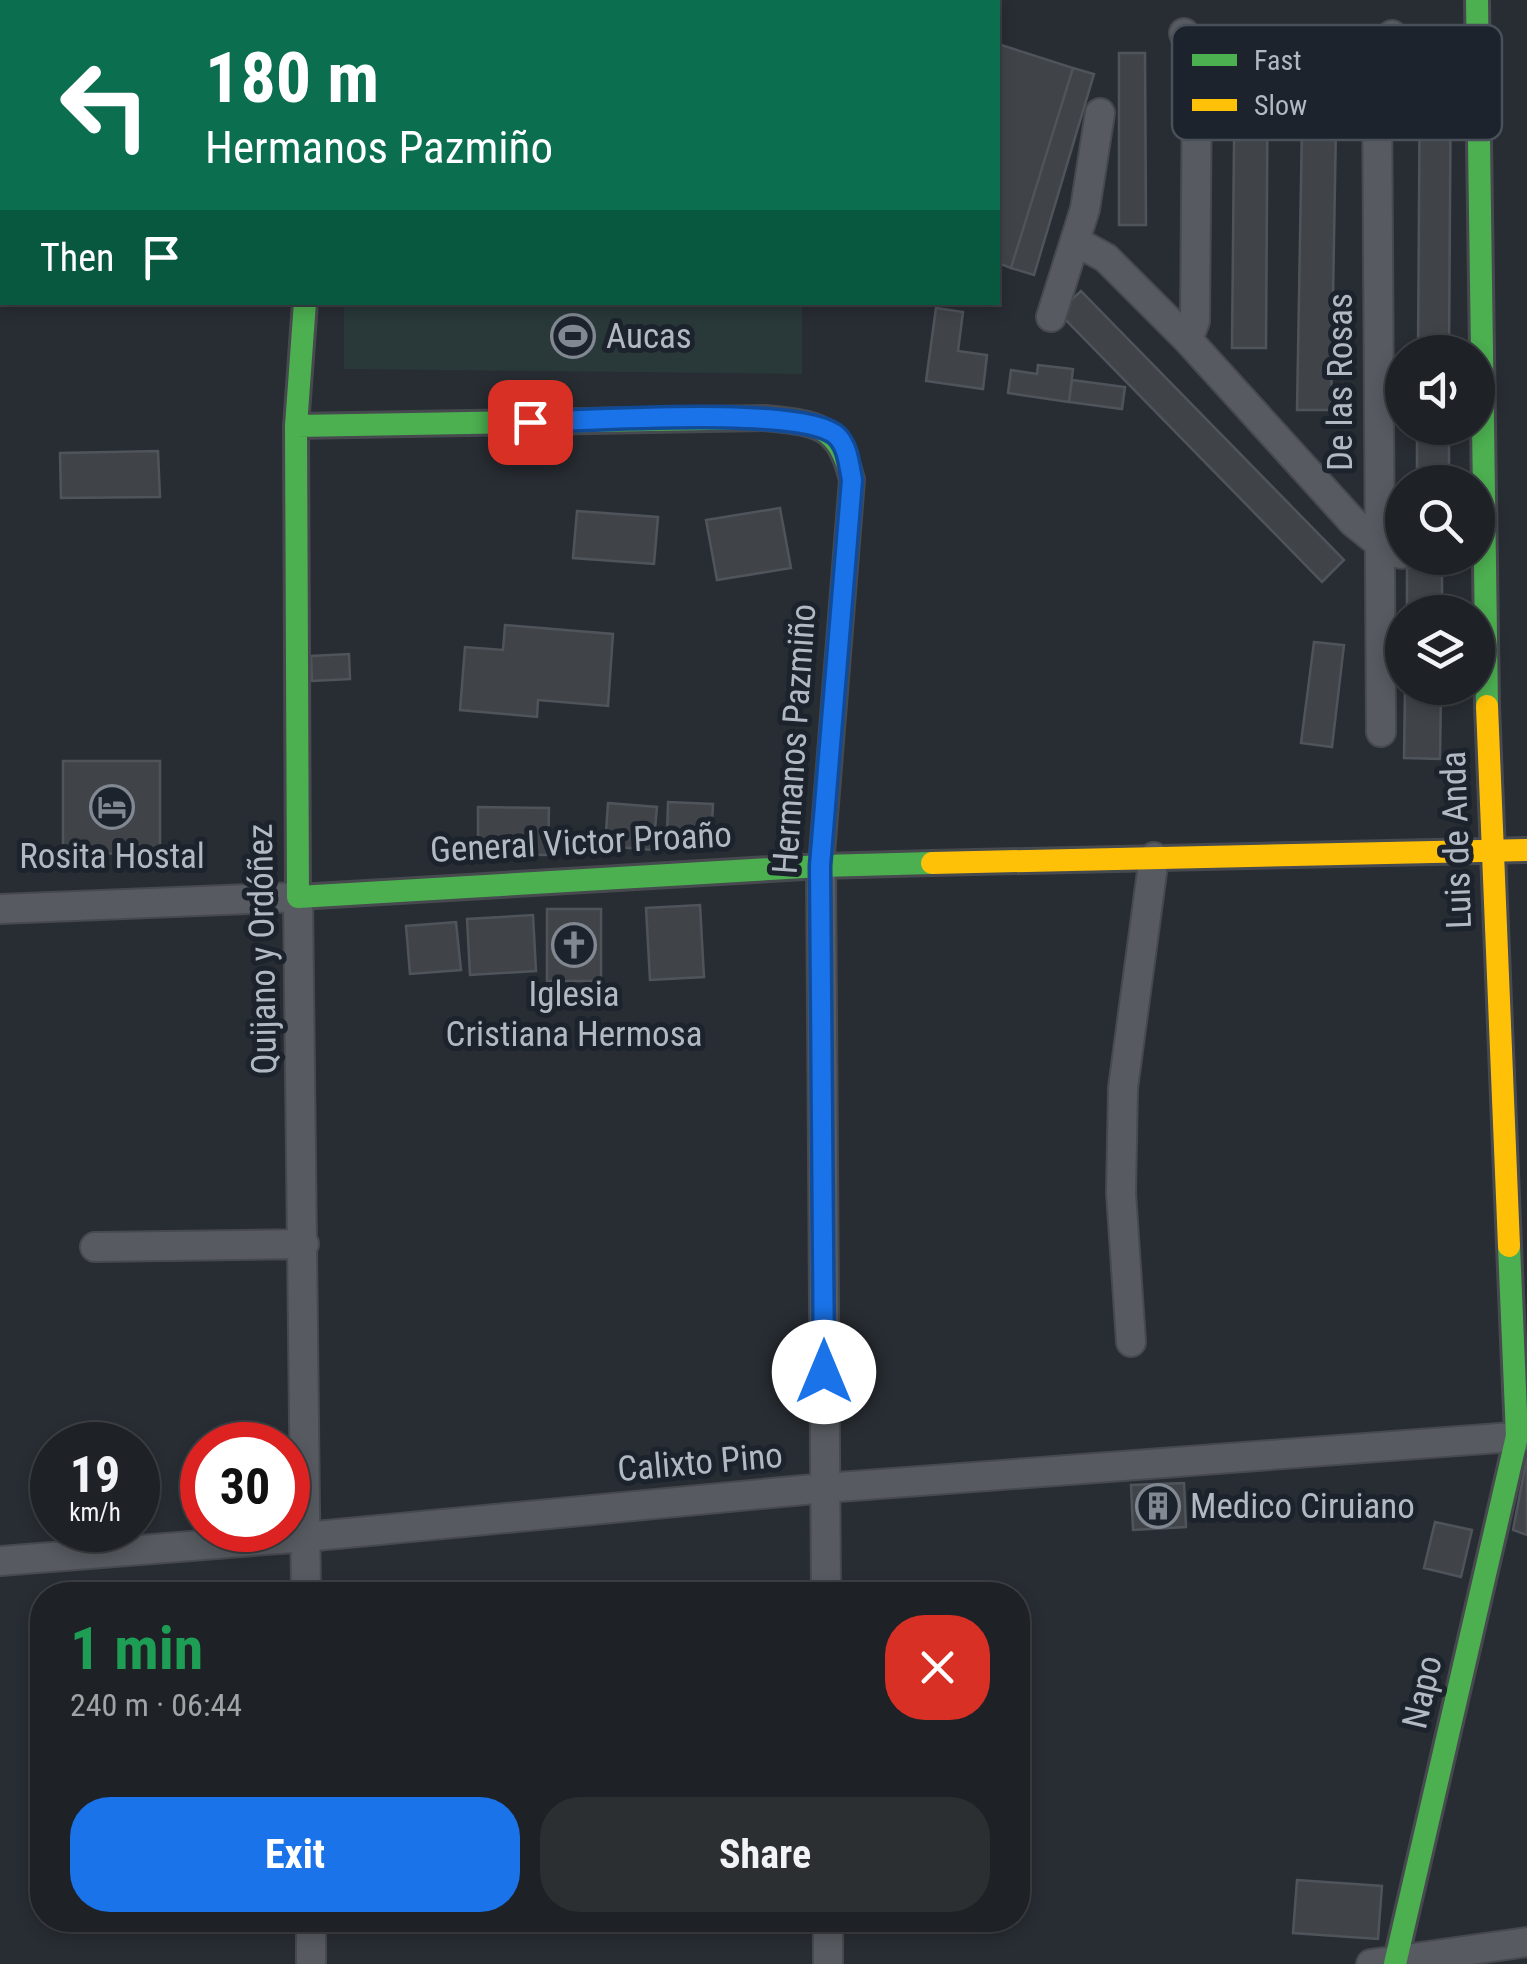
<!DOCTYPE html>
<html lang="en">
<head>
<meta charset="utf-8">
<style>
  :root { --surface:#1e2226; --page:#2b2f32; --text:#f1f3f6; --muted:#a1a4a7; --line:#3c3f43; --accent:#1a73e8 }
  body { margin:0; font-family:"Roboto Condensed",sans-serif; background:var(--page); color:var(--text); height:100vh; display:flex; flex-direction:column; font-size:38px; white-space:nowrap }
  * { box-sizing:border-box; margin:0 }
  p { font-size:32px; color:var(--muted) }
  .icon { flex:none; width:55px; height:55px; fill:none; stroke:currentColor; stroke-width:2; stroke-linecap:round; stroke-linejoin:round }
  .map { position:relative; flex:1; overflow:hidden }
  .drawer { position:absolute; left:30px; top:1582px; width:1000px; height:350px; display:flex; flex-direction:column; background:var(--surface); border-radius:40px; box-shadow:0 5px 15px #0003,0 0 0 2px var(--line) }
  .drawer>* { flex:none }
  .banner { position:absolute; left:0px; top:0px; width:1000px; height:305px; box-shadow:0 5px 15px #0003,0 0 0 2px var(--line); background:#0b6e4f; color:#fff; overflow:hidden }
  .controls { position:absolute; left:1385px; top:335px; display:grid; gap:20px }
  .controls a { display:grid; place-items:center; width:110px; height:110px; border-radius:50%; background:var(--surface); box-shadow:0 5px 15px #0003,0 0 0 2px var(--line); font-size:50px }
  .speed { position:absolute; left:30px; top:1422px; display:flex; gap:20px; font-size:50px; font-weight:700; text-align:center }
  .speed>* { display:grid; place-content:center; width:130px; height:130px; border-radius:50%; background:var(--surface); box-shadow:0 5px 15px #0003,0 0 0 2px var(--line); line-height:1 }
  .speed small { font-size:25px; font-weight:400 }
  .speed .limit { border:15px solid #d22; background:#fff; color:#111 }
  .pin { position:absolute; display:grid; place-items:center; width:85px; height:85px; color:#fff; margin:-42px; border-radius:20px; box-shadow:0 5px 15px #0006 }
  .me { position:absolute; width:110px; margin:-55px; rotate:0deg; stroke-linejoin:round; filter:drop-shadow(0 0 8px #0008) }
  .turn { display:flex; align-items:center; gap:35px; height:210px; padding:0 40px; font-size:45px }
  .turn .icon { width:130px; height:130px; stroke-width:2.5 }
  .turn b { display:block; font-size:70px; line-height:85px }
  .then { display:flex; align-items:center; height:95px; padding:0 40px; background:#0003; gap:20px; font-size:38px }
  .round { display:grid; place-items:center; flex:none; width:105px; height:105px; border-radius:40px; background:var(--page) }
  .overview { display:flex; align-items:center; justify-content:space-between; height:170px; padding:0 40px }
  h1 { font-size:60px; font-weight:700; line-height:75px; color:#1e9e55 }
  .cta { display:flex; gap:20px; margin-top:auto; padding:20px 40px }
  .cta a { flex:1; height:115px; border-radius:40px; background:var(--accent); color:#fff; font-size:40px; font-weight:700; line-height:115px; text-align:center }
  .cta a+a { background:var(--page); color:var(--text) }
  .map>svg:first-child { display:block }
  .airport { fill:#313742 }
  .green { fill:#293839 }
  .lines { fill:none; stroke-linecap:round; stroke-linejoin:round }
  .stream { stroke:#39465a; stroke-width:10 }
  .building { fill:#404449; stroke:#4f545b; stroke-width:2.5 }
  .street-casing { stroke:#46494e; stroke-width:32 }
  .fast-casing { stroke:#46494e; stroke-width:28 }
  .slow-casing { stroke:#46494e; stroke-width:28 }
  .street { stroke:#575b61; stroke-width:28 }
  .fast { stroke:#4caf50; stroke-width:22 }
  .slow { stroke:#ffc107; stroke-width:22 }
  .route-casing { stroke:#114b97; stroke-width:25 }
  .route { stroke:#1a73e8; stroke-width:18 }
  .labels { text-anchor:middle; stroke-width:10; stroke-linejoin:round; paint-order:stroke }
  .poi-label { font-size:35px; fill:#b2b9c3; stroke:#1d232c; text-anchor:start }
  .street-label { font-size:35px; fill:#b2b9c3; stroke:#1d232c }
  .key { fill:#1d232c; stroke:#4a5059; stroke-width:2.5 }
  .key-label { font-size:28px; fill:#b2b9c3 }
</style>
</head>
<body>
<div class="map">
<svg width="1527" height="1964" viewBox="0 0 1527 1964">
  <rect width="100%" height="100%" fill="#282d33"/>
  <path class="airport" d="M 0,0 L 282,0 L 2,2 L 0,131 Z"/>
  <path class="green" d="M 344,303 L 802,303 L 802,374 L 344,369 Z"/>
  <g class="lines">
    <path class="stream" d="M 56,2 L 63,0
      M 0,21 L 2,21"/>
  </g>
  <path class="building" d="M 1235,40 L 1268,40 L 1266,348 L 1232,348 Z
    M 998,44 L 1073,68 L 1011,268 L 998,263 Z
    M 1119,53 L 1145,53 L 1146,225 L 1119,225 Z
    M 1420,59 L 1451,59 L 1449,352 L 1418,352 Z
    M 1073,68 L 1094,74 L 1034,275 L 1011,268 Z
    M 1303,68 L 1337,69 L 1331,410 L 1297,410 Z
    M 1081,291 L 1344,560 L 1322,582 L 1058,312 Z
    M 936,308 L 963,312 L 958,351 L 987,355 L 983,389 L 926,381 Z
    M 1038,365 L 1073,369 L 1069,402 L 1008,393 L 1011,370 L 1037,374 Z
    M 1072,380 L 1125,387 L 1122,409 L 1069,402 Z
    M 1417,428 L 1449,428 L 1449,482 L 1417,482 Z
    M 158,451 L 160,497 L 61,498 L 60,453 Z
    M 780,508 L 791,568 L 717,580 L 706,520 Z
    M 577,511 L 658,517 L 654,564 L 573,558 Z
    M 1407,567 L 1442,568 L 1442,612 L 1407,612 Z
    M 505,625 L 613,634 L 608,706 L 538,700 L 537,717 L 460,710 L 465,647 L 503,650 Z
    M 1314,642 L 1344,645 L 1332,747 L 1301,743 Z
    M 349,654 L 350,679 L 312,681 L 311,656 Z
    M 1405,688 L 1441,688 L 1440,759 L 1404,758 Z
    M 63,761 L 160,761 L 160,854 L 63,853 Z
    M 668,802 L 713,804 L 711,840 L 667,838 Z
    M 608,803 L 657,807 L 653,850 L 605,846 Z
    M 478,807 L 549,808 L 548,855 L 478,854 Z
    M 700,905 L 704,977 L 650,980 L 646,908 Z
    M 547,909 L 601,909 L 601,981 L 547,981 Z
    M 533,915 L 536,971 L 470,975 L 467,919 Z
    M 456,922 L 461,970 L 410,974 L 406,926 Z
    M 1527,1457 L 1527,1535 L 1513,1530 Z
    M 1184,1483 L 1186,1527 L 1133,1530 L 1131,1485 Z
    M 1435,1522 L 1472,1530 L 1461,1577 L 1424,1568 Z
    M 1297,1880 L 1382,1886 L 1378,1939 L 1293,1933 Z"/>
  <g class="lines">
    <g class="street-casing">
      <path id="street" d="M 1184,33 L 1194,60 L 1197,83 L 1195,321 L 1188,340
        M 1075,241 L 1106,258 L 1188,340 L 1353,522 L 1389,551 L 1402,554
        M 1051,317 L 1085,209 L 1100,113
        M 1381,732 L 1377,86 L 1382,57 L 1392,35
        M 821,866 L 826,1595
        M 0,909 L 298,897 L 306,1595
        M 95,1247 L 304,1244
        M 1131,1342 L 1121,1193 L 1123,1088 L 1154,857
        M 0,1561 L 305,1537 L 825,1488 L 1527,1436
        M 311,1920 L 311,1964
        M 828,1920 L 828,1964
        M 1371,1964 L 1527,1942"/>
    </g>
    <g class="fast-casing">
      <path id="fast" d="M 321,0 L 321,2
        M 1477,0 L 1487,706
        M 0,189 L 2,189
        M 305,302 L 296,426 L 298,897 L 821,866 L 932,863
        M 296,426 L 764,418 C 817,423 838,424 852,480 L 821,866
        M 1395,1964 L 1517,1436 L 1509,1246"/>
    </g>
    <g class="slow-casing">
      <path id="slow" d="M 0,240 L 2,239
        M 1487,706 L 1509,1246
        M 932,863 L 1527,850"/>
    </g>
    <use href="#street" class="street"/>
    <use href="#fast" class="fast"/>
    <use href="#slow" class="slow"/>
  </g>
  <g class="lines">
    <g class="route-casing">
      <path id="route" d="M 530,422 C 583,421 805,405 837,436 C 848,447 849,465 852,480 L 820,866 L 824,1372"/>
    </g>
    <use href="#route" class="route"/>
  </g>
  <defs>
    <g id="stadium-ring" transform="scale(2.25)"><circle r="9.5" fill="#1d232c" stroke="#828891" stroke-width="1.5"/><path d="M0-5a6.5 5 0 1 0 0 10a6.5 5 0 1 0 0-10ZM-3.5-1.8h7v3.6h-7Z" fill="#828891"/></g>
    <g id="hotel-ring" transform="scale(2.25)"><circle r="9.5" fill="#1d232c" stroke="#828891" stroke-width="1.5"/><path d="M-6-4.5h1.5V1H6V5H4.5V3h-9V5H-6ZM-4 0a1.8 1.8 0 1 1 3.6 0ZM.5 0V-2.5h3Q6-2.5 6 0Z" fill="#828891"/></g>
    <g id="church-ring" transform="scale(2.25)"><circle r="9.5" fill="#1d232c" stroke="#828891" stroke-width="1.5"/><path d="M-1.2-6h2.4v3.5h3.3v2.4h-3.3V6h-2.4V-.1h-3.3v-2.4h3.3Z" fill="#828891"/></g>
    <g id="building-ring" transform="scale(2.25)"><circle r="9.5" fill="#1d232c" stroke="#828891" stroke-width="1.5"/><path d="M-4-6H4V6H1V3H-1V6H-4ZM-2.5-4.3h1.7v1.8h-1.7ZM.8-4.3h1.7v1.8H.8ZM-2.5-1h1.7V.8h-1.7ZM.8-1h1.7V.8H.8Z" fill="#828891"/></g>
  </defs>
  <g fill-rule="evenodd">
    <use href="#stadium-ring" x="573" y="336"/>
    <use href="#hotel-ring" x="112" y="807"/>
    <use href="#church-ring" x="574" y="945"/>
    <use href="#building-ring" x="1158" y="1506"/>
  </g>
  <g class="labels">
    <g class="poi-label">
      <text x="606" y="348">Aucas</text>
      <text x="112" y="868" text-anchor="middle">Rosita Hostal</text>
      <text x="574" y="1006" text-anchor="middle">Iglesia<tspan x="574" dy="40">Cristiana Hermosa</tspan></text>
      <text x="1190" y="1518">Medico Ciruiano</text>
    </g>
    <g class="street-label">
      <text transform="translate(1340 382) rotate(-90)" y="12">De las Rosas</text>
      <text transform="translate(794 739) rotate(-86)" y="12">Hermanos Pazmiño</text>
      <text transform="translate(1456 840) rotate(-92)" y="12">Luis de Anda</text>
      <text transform="translate(581 842) rotate(-3)" y="12">General Victor Proaño</text>
      <text transform="translate(262 949) rotate(-91)" y="12">Quijano y Ordóñez</text>
      <text transform="translate(700 1462) rotate(-5)" y="12">Calixto Pino</text>
      <text transform="translate(1422 1692) rotate(-77)" y="12">Napo</text>
    </g>
  </g>
  <rect x="1172" y="25" width="330" height="115" rx="15" class="key"/>
  <rect x="1192" y="54" width="45" height="12" fill="#4caf50"/>
  <rect x="1192" y="99" width="45" height="12" fill="#ffc107"/>
  <g class="key-label">
    <text x="1254" y="70">Fast</text>
    <text x="1254" y="115">Slow</text>
  </g>
</svg>
<div class="controls">
<a><svg class="icon" aria-label="sound" viewBox="0 0 24 24"><path d="M4 9h4l5-4v14l-5-4H4zM17 9q2 3 0 6"/></svg></a>
<a><svg class="icon" aria-label="search" viewBox="0 0 24 24"><circle cx="10" cy="10" r="6"/><path d="M15 15l6 6"/></svg></a>
<a><svg class="icon" aria-label="layers" viewBox="0 0 24 24"><path d="M12 4l9 5-9 5-9-5zM3 14l9 5 9-5"/></svg></a>
</div>
<div class="speed"><div>19<small>km/h</small></div><div class="limit">30</div></div>
<div class="pin" style="left:530px;top:422px;background:#d93025"><svg class="icon" aria-label="arrive" viewBox="0 0 24 24"><path d="M6 21V4h12l-3 4 3 4H6"/></svg></div>
<svg class="me" style="left:824px;top:1372px" viewBox="-20 -20 40 40"><circle r="19" fill="#fff"/><path d="M0-13L10 11 0 6-10 11z" fill="#1a73e8"/></svg>
<div class="banner">
<div class="turn"><svg class="icon" aria-label="left" viewBox="0 0 24 24"><path d="M17 20v-9H6M10 6l-5 5 5 5"/></svg><div><b>180 m</b>Hermanos Pazmiño</div></div>
<div class="then">Then<svg class="icon" aria-label="arrive" viewBox="0 0 24 24"><path d="M6 21V4h12l-3 4 3 4H6"/></svg></div>
</div>
<section class="drawer">
<div class="overview"><div><h1>1 min</h1><p>240 m · 06:44</p></div><a class="round" style="background:#d93025;color:#fff"><svg class="icon" aria-label="close" viewBox="0 0 24 24"><path d="M6 6l12 12M18 6L6 18"/></svg></a></div>
<div class="cta"><a>Exit</a><a>Share</a></div>
</section>
</div>
</body>
</html>
